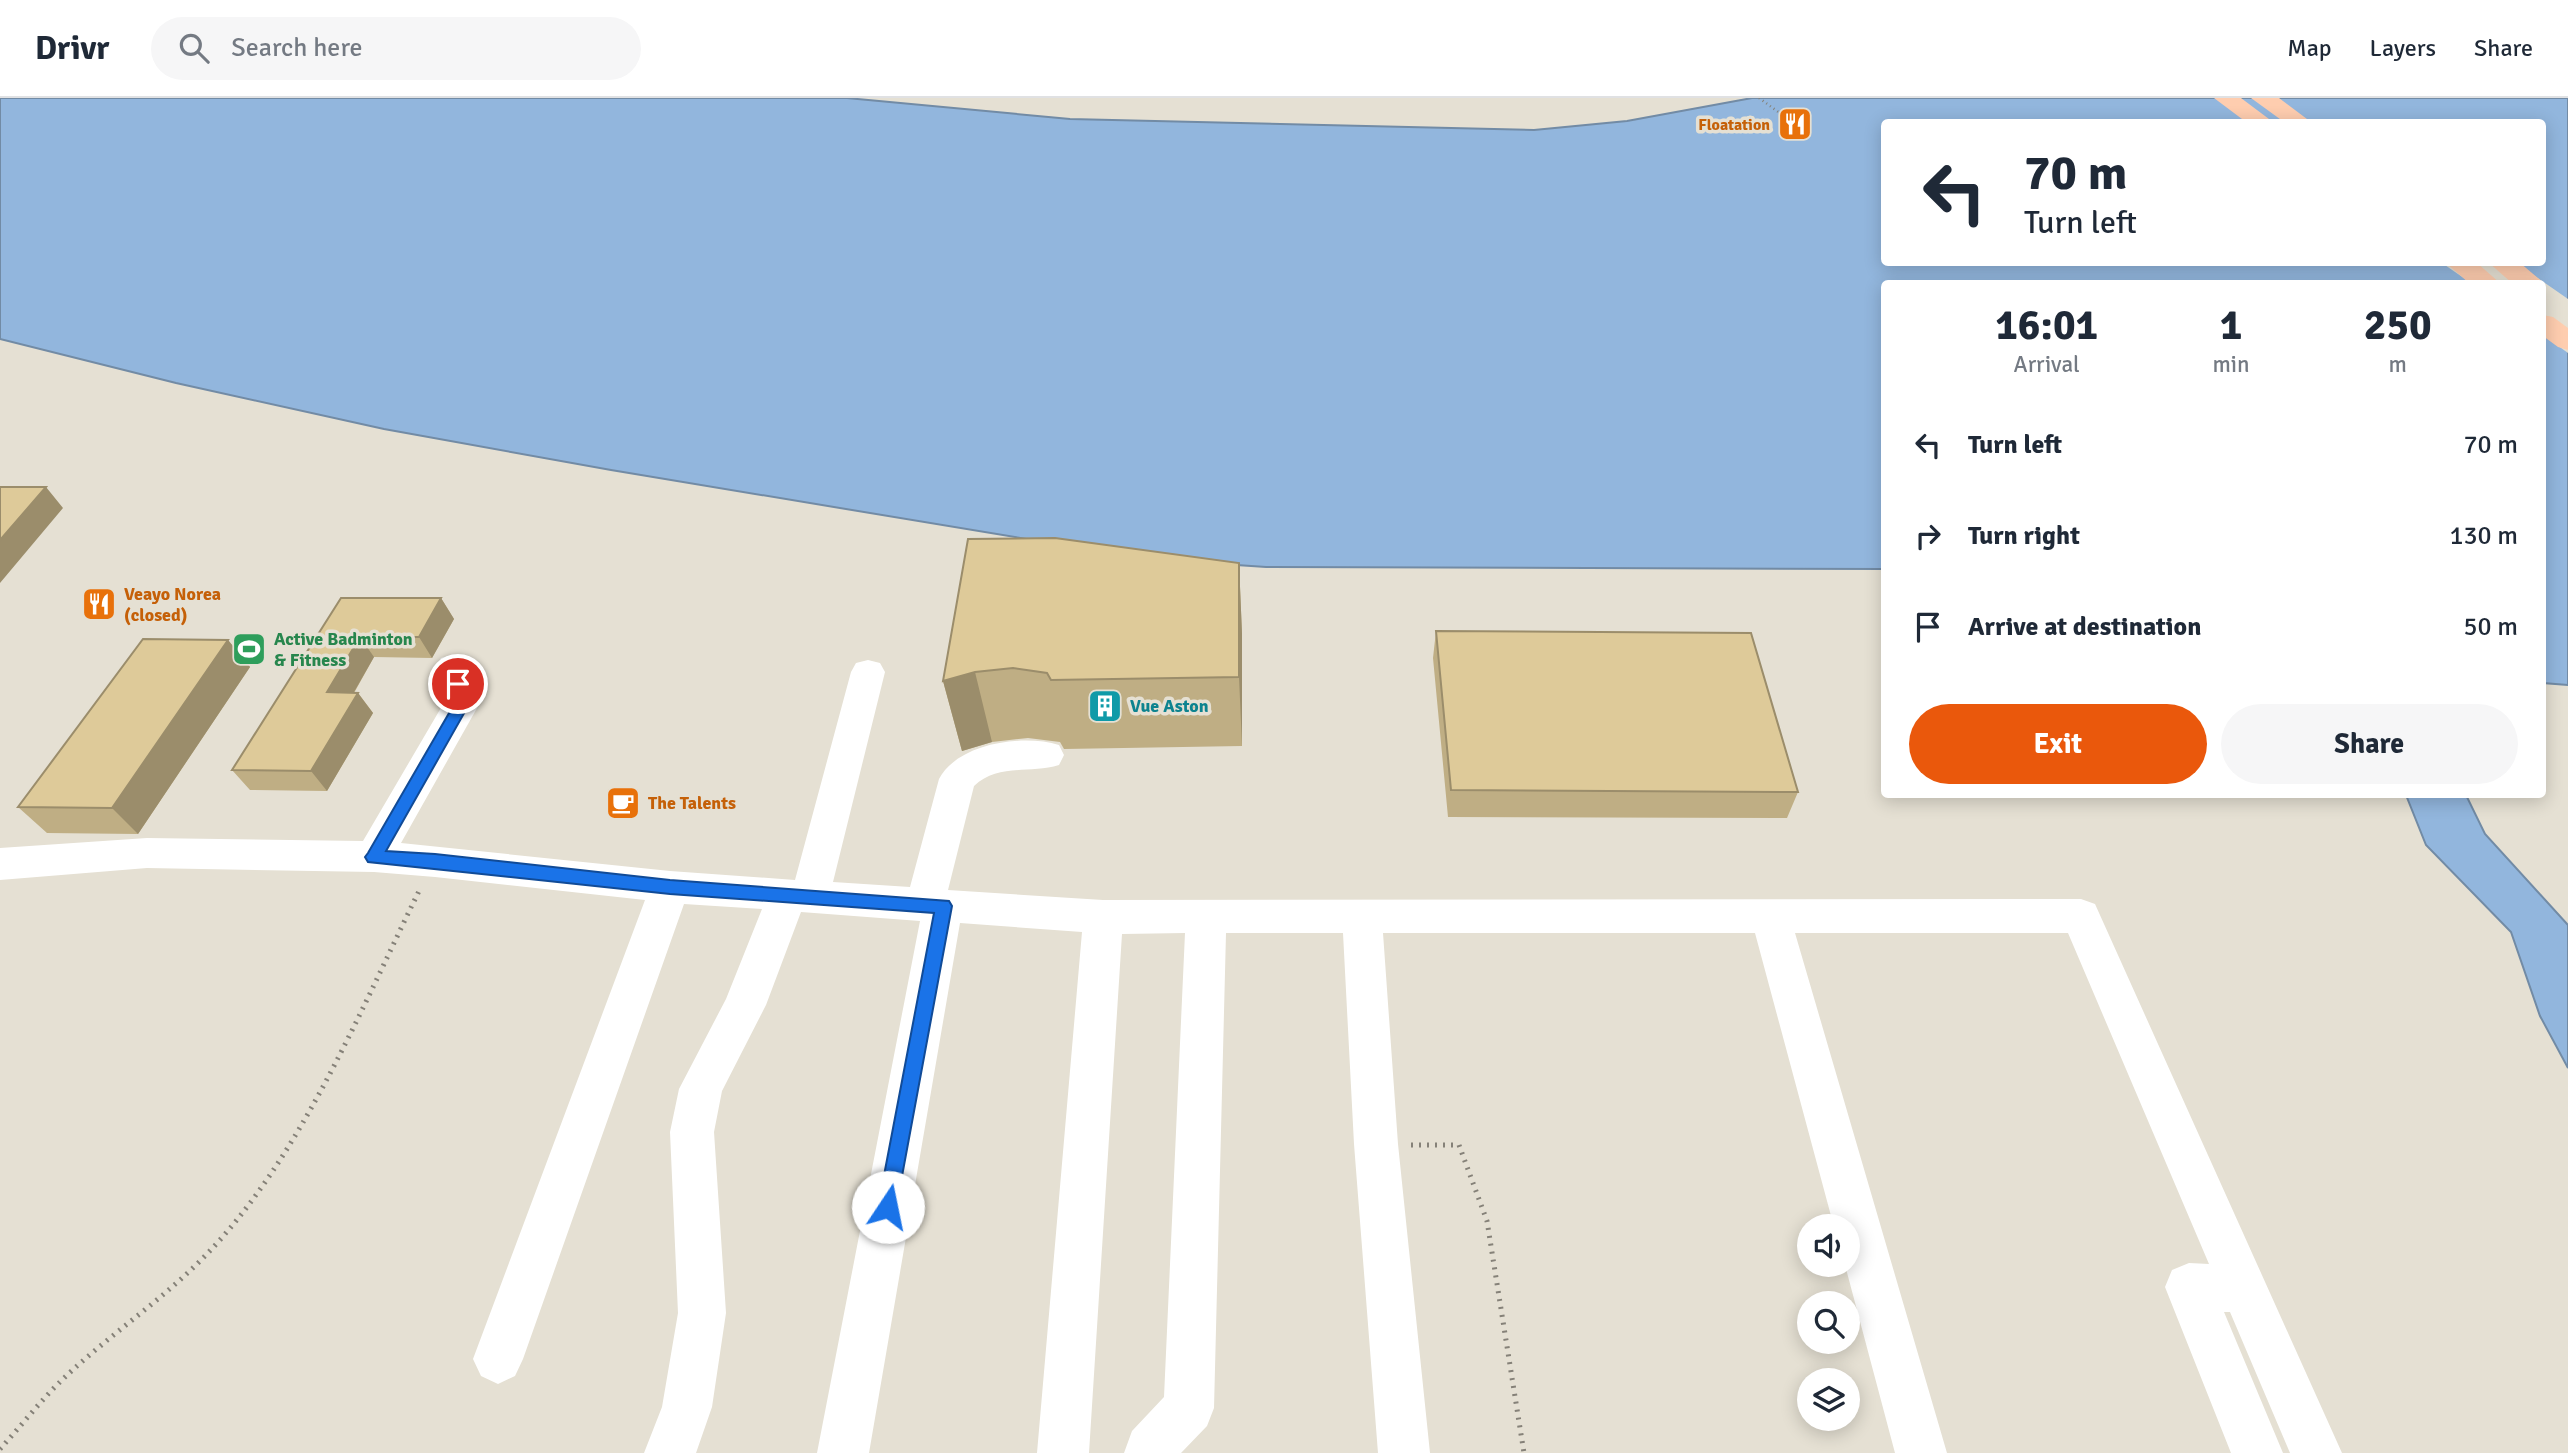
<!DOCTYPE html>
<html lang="en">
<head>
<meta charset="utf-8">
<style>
  :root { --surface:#fff; --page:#f6f6f7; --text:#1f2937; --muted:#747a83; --line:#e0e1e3; --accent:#ea580c }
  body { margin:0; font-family:Signika,sans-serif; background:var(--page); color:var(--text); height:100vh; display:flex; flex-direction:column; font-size:26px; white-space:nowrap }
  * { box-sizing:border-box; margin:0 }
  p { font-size:23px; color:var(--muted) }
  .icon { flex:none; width:38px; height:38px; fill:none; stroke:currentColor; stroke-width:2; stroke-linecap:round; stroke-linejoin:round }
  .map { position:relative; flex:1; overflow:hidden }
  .side { position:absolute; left:1881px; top:182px; width:665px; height:518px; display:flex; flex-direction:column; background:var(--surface); border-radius:7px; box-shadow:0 4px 18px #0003 }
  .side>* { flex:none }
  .guide { position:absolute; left:1881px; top:21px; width:665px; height:147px; border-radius:7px; box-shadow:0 4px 18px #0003; background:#fff; color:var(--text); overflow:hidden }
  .controls { position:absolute; left:1797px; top:1116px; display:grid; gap:14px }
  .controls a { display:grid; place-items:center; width:63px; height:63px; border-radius:50%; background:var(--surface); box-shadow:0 4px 18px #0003; font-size:35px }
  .pin { position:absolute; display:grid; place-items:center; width:60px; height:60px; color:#fff; margin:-30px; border:4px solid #fff; border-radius:50%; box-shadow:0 2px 7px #0007 }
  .me { position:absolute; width:77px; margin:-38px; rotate:11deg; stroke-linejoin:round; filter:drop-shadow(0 0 5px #0008) }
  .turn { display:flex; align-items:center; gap:24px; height:147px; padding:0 28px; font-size:32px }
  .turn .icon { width:91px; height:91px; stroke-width:2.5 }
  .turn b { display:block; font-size:49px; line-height:60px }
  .eta { display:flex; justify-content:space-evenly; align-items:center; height:119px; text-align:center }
  .eta b { font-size:42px; font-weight:700; line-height:49px }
  .action { display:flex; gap:14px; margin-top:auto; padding:14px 28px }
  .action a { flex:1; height:80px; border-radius:42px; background:var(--accent); color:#fff; font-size:28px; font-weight:700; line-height:80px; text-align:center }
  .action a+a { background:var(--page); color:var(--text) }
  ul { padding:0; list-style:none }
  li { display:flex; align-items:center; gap:21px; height:91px; padding:0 28px }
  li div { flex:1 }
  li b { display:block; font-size:26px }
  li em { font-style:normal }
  header { display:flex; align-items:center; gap:42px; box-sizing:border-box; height:98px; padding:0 35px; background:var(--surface); border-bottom:2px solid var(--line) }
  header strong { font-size:33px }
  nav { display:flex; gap:38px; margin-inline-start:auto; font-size:24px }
  .search { width:490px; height:63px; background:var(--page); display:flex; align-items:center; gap:18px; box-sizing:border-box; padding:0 24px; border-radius:38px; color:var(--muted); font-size:26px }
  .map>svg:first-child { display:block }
  .water { fill:#92b6dd; stroke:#728ba5; stroke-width:2; fill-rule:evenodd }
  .pier { fill:#e5e0d3 }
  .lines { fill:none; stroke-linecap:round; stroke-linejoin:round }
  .path-far1 { stroke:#858178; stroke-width:2.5; stroke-dasharray:1 3.5; stroke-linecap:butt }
  .path { stroke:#858178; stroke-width:5; stroke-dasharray:2 6; stroke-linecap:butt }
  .minor { fill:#fff; fill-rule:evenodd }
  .major { fill:#fecdaf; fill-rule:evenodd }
  .wall { fill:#bfae84 }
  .shaded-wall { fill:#9b8d6b }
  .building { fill:#deca99; stroke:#9b8d6b; stroke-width:2 }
  .route { fill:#1a73e8; stroke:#114b97; stroke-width:2 }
  .labels { text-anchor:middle; stroke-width:7; stroke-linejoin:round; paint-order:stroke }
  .far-food-label { font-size:16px; font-weight:bold; fill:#c56008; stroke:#e5e0d3; text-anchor:end }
  .food-label { font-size:18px; font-weight:bold; fill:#c56008; stroke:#e5e0d3; text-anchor:start }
  .leisure-label { font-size:18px; font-weight:bold; fill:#27864d; stroke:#e5e0d3; text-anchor:start }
  .culture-label { font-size:18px; font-weight:bold; fill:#0d838f; stroke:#e5e0d3; text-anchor:start }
</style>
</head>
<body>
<header>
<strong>Drivr</strong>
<div class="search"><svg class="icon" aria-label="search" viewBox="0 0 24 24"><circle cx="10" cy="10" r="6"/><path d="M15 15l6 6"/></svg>Search here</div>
<nav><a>Map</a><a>Layers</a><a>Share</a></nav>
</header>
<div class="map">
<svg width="2568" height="1355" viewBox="0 0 2568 1355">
  <rect width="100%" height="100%" fill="#e5e0d3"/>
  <path class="water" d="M 0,0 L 847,0 L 1070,21 L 1534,32 L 1627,23 L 1752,0 L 2568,0 L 2568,587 L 2543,585 L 2543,186 L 1885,186 L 1885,471 L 1266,469 L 1147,461 L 611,372 L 384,331 L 176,285 L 0,241 ZM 1885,24 L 2543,24 L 2543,164 L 1885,164 Z
    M 2406,697 L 2466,697 L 2485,736 L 2568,827 L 2568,970 L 2540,918 L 2511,834 L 2426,747 Z"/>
  <path class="pier" d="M 2442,165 L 2516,165 L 2568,201 L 2568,255 L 2543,237 L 2543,186 L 2471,185 Z"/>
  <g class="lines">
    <path class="path-far1" d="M 1759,0 L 1795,26"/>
    <path class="path" d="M 1411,1047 L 1459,1047 L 1487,1123 L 1524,1355
      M 0,1351 C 21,1328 41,1302 64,1280 C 108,1238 161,1203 204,1159 C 300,1061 360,913 420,791"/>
    <path class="minor" d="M 453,557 L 465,560 L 481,603 L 401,745 L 670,773 L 795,782 L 851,574 L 856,565 L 868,562 L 880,565 L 885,574 L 833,784 L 910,789 L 939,681 C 958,645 1023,636 1059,647 L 1064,657 L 1059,667 C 1030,676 998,665 974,688 L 948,792 L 1103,802 L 2081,801 L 2095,806 L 2342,1355 L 2290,1355 L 2230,1214 L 2224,1214 L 2283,1355 L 2231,1355 L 2165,1189 L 2172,1172 L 2189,1165 L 2209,1166 L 2068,835 L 1795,835 L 1947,1355 L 1895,1355 L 1845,1167 L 1848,1167 L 1848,1129 L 1834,1129 L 1755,835 L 1383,835 L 1398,1046 L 1430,1355 L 1378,1355 L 1354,1046 L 1343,835 L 1226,835 L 1214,1310 L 1207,1328 L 1181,1355 L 1124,1355 L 1132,1333 L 1164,1299 L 1185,835 L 1122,836 L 1089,1355 L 1037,1355 L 1082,834 L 960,825 L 869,1355 L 817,1355 L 920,823 L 801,814 L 766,907 L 722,993 L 714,1034 L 726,1215 L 712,1309 L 696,1355 L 644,1355 L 662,1309 L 678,1215 L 670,1034 L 679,991 L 726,901 L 762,811 L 684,806 L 523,1261 L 515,1278 L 498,1286 L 481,1278 L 473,1261 L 645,802 L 435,779 L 374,774 L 147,770 L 0,782 L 0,750 L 147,740 L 363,743 L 445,603 L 436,569 L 441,560 Z"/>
    <path class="major" d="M 2214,0 L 2241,0 L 2273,24 L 2246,24 Z
      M 2251,0 L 2279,0 L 2311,24 L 2284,24 Z
      M 2445,164 L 2476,164 L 2501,186 L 2470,186 Z
      M 2488,164 L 2519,164 L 2545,186 L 2543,189 L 2543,186 L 2513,186 Z
      M 2543,217 L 2553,219 L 2568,230 L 2568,252 L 2558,249 L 2543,238 Z"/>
  </g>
  <path class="wall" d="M 1239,465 L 1242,536 L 1242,648 L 1064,651 L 1060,644 L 1028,640 L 992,644 L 962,653 L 943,583 Z
    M 341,500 L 441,500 L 454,521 L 432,560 L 374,559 L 354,595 L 358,595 L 373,615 L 327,693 L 250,692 L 232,672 Z
    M 1436,533 L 1798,694 L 1787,720 L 1448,719 L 1433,560 Z
    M 228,542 L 250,569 L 138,736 L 47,735 L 18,709 Z"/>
  <path class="shaded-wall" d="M 46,389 L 63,410 L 0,485 L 0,442 Z
    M 1239,465 L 1242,536 L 1242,648 L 1239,579 Z
    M 441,500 L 454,521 L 432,560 L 419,539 Z
    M 360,539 L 374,559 L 342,615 L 327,594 Z
    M 228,542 L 250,569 L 138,736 L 112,710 Z
    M 975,574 L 992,644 L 962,653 L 943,583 Z
    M 358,595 L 373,615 L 327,693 L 311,673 Z"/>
  <path class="building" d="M 0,389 L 46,389 L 0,442 Z
    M 1055,440 L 1239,465 L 1239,579 L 1051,582 L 1047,575 L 1013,570 L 975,574 L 943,583 L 968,441 Z
    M 341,500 L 441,500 L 419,539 L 360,539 L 327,594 L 358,595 L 311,673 L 232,672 Z
    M 1436,533 L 1751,535 L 1798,694 L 1451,692 Z
    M 143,541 L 228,542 L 112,710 L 18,709 Z"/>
  <path class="route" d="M 458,580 L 466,586 L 471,603 L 386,753 L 435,756 L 670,782 L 949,803 L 952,808 L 895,1116 L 888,1119 L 881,1116 L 878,1109 L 934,815 L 670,796 L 368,764 L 365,759 L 368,755 L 456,603 L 451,586 Z"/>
  <defs>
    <g id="restaurant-square" transform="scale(1.75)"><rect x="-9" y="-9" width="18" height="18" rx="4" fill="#e8710a" stroke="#e5e0d3"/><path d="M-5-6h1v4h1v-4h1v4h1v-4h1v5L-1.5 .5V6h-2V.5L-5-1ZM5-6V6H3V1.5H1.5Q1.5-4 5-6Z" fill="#fff"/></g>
    <g id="stadium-square" transform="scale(1.75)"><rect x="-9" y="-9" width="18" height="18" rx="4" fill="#2e9e5b" stroke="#e5e0d3"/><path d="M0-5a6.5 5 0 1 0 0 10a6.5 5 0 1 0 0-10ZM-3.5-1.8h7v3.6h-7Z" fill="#fff"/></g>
    <g id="building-square" transform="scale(1.75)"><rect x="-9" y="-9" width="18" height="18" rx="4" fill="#0f9aa8" stroke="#e5e0d3"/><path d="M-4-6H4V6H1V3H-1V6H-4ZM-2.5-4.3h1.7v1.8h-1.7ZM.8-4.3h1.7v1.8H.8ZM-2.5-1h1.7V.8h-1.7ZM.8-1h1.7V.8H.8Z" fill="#fff"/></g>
    <g id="cafe-square" transform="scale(1.75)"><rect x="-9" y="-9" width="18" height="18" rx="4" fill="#e8710a" stroke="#e5e0d3"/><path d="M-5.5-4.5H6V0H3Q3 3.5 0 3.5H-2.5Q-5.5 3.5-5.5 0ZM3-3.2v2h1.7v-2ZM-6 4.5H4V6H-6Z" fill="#fff"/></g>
  </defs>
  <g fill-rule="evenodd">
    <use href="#restaurant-square" x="1795" y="26"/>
    <use href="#restaurant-square" x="99" y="506"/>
    <use href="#stadium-square" x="249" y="551"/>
    <use href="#building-square" x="1105" y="608"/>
    <use href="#cafe-square" x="623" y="705"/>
  </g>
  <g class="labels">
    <g class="far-food-label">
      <text x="1770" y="32">Floatation</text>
    </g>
    <g class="food-label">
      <text x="124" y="502">Veayo Norea<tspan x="124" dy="21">(closed)</tspan></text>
      <text x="648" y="711">The Talents</text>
    </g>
    <g class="leisure-label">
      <text x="274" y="547">Active Badminton<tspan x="274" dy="21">&amp; Fitness</tspan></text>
    </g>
    <g class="culture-label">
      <text x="1130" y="614">Vue Aston</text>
    </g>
  </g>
</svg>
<div class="controls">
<a><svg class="icon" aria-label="sound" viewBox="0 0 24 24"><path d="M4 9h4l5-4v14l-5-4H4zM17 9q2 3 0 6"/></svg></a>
<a><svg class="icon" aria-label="search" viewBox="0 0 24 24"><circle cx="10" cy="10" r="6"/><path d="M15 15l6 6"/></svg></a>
<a><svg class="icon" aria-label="layers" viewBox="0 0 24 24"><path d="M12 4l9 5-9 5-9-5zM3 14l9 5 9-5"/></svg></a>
</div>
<div class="pin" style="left:458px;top:586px;background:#d93025"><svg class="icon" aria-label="arrive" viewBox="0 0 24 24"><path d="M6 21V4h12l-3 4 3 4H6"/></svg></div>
<svg class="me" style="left:888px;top:1109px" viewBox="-20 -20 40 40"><circle r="19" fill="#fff"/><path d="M0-13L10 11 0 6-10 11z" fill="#1a73e8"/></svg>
<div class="guide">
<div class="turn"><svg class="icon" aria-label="left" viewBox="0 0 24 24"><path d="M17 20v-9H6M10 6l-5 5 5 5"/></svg><div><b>70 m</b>Turn left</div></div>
</div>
<section class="side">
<div class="eta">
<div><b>16:01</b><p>Arrival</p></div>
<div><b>1</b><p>min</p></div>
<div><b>250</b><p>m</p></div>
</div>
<ul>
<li><svg class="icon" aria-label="left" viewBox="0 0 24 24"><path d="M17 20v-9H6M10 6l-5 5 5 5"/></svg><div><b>Turn left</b></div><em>70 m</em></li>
<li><svg class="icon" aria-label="right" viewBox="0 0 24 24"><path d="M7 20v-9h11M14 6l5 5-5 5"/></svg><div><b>Turn right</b></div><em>130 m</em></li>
<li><svg class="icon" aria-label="arrive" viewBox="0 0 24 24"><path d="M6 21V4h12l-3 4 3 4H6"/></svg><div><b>Arrive at destination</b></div><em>50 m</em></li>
</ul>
<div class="action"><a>Exit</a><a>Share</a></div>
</section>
</div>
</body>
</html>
